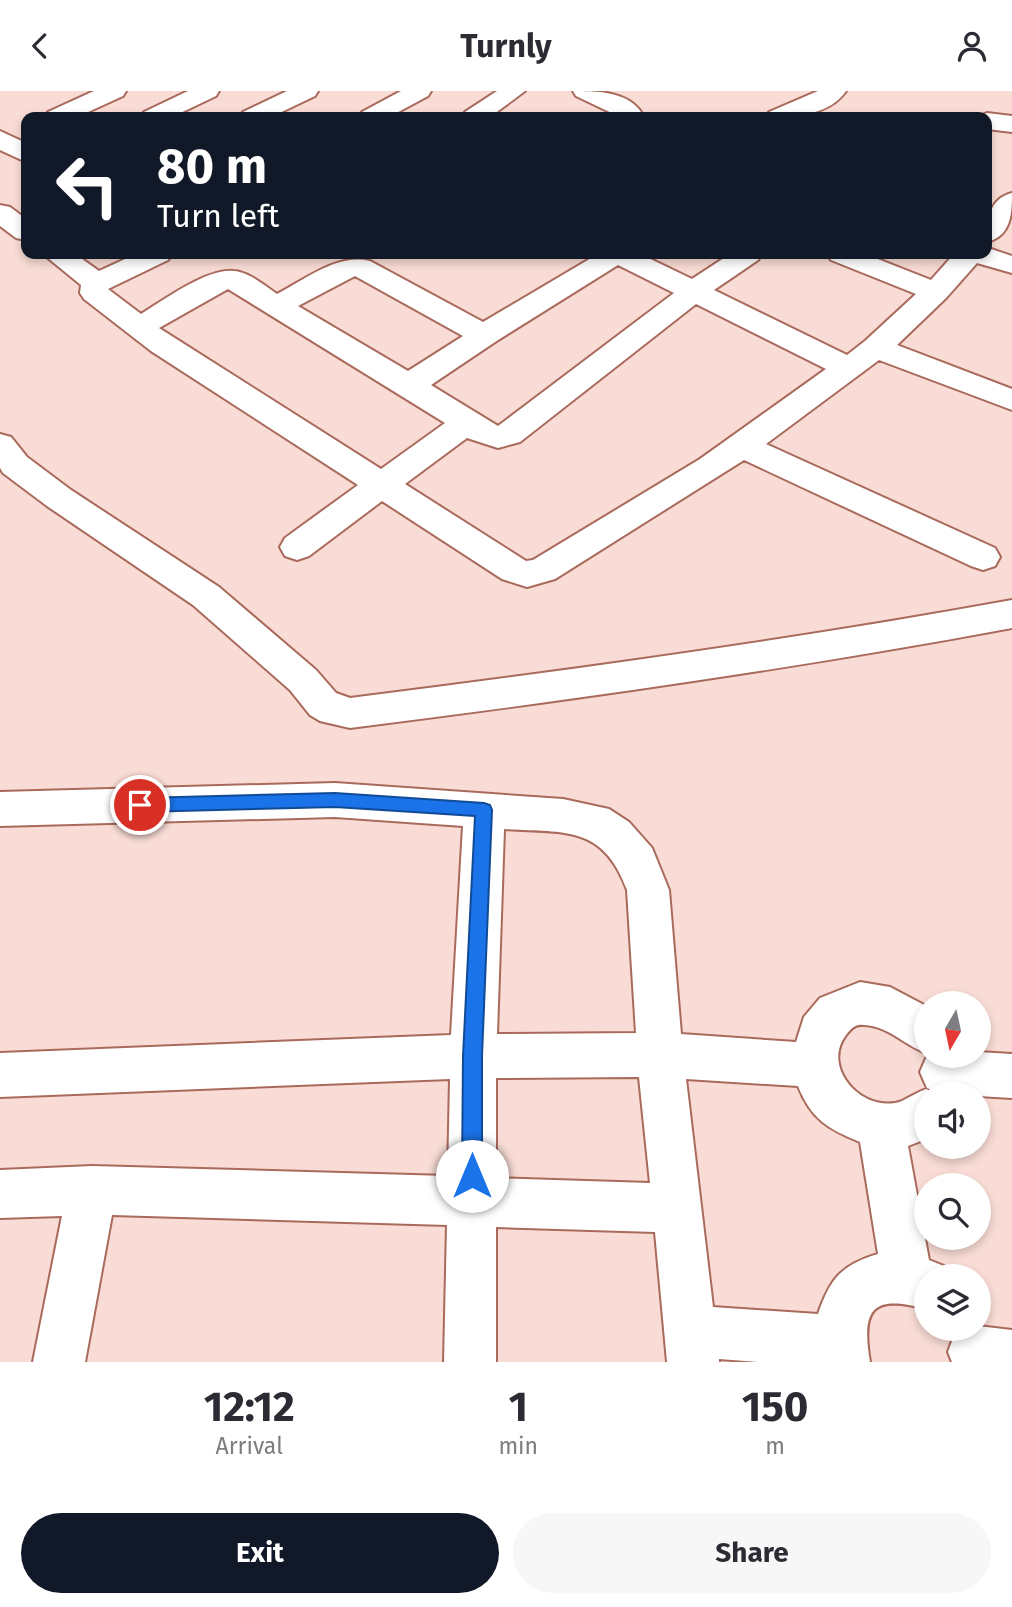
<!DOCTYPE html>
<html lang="en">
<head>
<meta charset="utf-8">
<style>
  :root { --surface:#fff; --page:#f7f7f7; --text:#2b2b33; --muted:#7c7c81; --accent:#111827 }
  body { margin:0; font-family:"Fira Sans",sans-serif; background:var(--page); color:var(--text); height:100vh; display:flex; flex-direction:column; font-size:26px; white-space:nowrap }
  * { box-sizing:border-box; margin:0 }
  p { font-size:23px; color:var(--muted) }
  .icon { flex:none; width:38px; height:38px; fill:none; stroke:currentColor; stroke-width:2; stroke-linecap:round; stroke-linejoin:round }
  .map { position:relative; height:1271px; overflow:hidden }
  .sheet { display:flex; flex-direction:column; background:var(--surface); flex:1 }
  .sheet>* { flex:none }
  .hud { position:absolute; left:21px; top:21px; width:971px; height:147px; border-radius:14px; box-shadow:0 4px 10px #0003; background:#111827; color:#fff; overflow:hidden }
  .needle { width:46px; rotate:189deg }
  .controls { position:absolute; left:914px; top:900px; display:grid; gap:14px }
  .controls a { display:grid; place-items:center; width:77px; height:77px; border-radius:50%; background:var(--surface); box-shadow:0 4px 10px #0003; font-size:35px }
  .pin { position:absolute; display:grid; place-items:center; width:60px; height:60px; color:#fff; margin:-30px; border:4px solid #fff; border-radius:50%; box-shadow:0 2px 7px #0007 }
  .me { position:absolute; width:77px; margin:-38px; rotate:0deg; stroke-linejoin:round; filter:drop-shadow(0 0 5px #0008) }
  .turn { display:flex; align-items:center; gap:24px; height:147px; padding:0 21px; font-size:32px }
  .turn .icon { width:91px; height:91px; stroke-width:2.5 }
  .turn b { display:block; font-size:49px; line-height:60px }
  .eta { display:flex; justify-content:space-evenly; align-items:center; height:119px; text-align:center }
  .eta b { font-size:42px; font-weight:700; line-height:49px }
  .cta { display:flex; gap:14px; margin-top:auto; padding:14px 21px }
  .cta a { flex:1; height:80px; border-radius:42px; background:var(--accent); color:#fff; font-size:28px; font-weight:700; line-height:80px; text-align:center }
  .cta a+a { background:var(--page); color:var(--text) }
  header { display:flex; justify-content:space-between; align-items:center; height:91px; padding:0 21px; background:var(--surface); font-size:32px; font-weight:700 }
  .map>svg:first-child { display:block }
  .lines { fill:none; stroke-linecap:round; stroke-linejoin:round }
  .minor-casing { stroke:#a96a5c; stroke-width:4 }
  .minor { fill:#fff; fill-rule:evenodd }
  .route { fill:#1a73e8; stroke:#114b97; stroke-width:2 }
</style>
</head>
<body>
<header><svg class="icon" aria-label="back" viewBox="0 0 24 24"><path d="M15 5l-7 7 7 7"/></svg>Turnly<svg class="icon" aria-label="person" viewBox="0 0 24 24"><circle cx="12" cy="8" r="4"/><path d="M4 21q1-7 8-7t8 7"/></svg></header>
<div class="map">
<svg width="1012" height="1271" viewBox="0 0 1012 1271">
  <rect width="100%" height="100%" fill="#f9dcd5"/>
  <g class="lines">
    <g class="minor-casing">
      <path id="minor" d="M 94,0 L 126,0 L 123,5 L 77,26 L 45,26 L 48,21 Z
        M 188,0 L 219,0 L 216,5 L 172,26 L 141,26 L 144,21 Z
        M 287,0 L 318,0 L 315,5 L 271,26 L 240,26 L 243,21 Z
        M 401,0 L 431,0 L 428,5 L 389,26 L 359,26 L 362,21 Z
        M 497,0 L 525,0 L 490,26 L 462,26 L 465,21 Z
        M 573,0 C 595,0 627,0 641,21 L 638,26 L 620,26 L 576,5 Z
        M 818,0 L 846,0 C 829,25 792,27 766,26 L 769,21 Z
        M 987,22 L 1012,25 L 1012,41 L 987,38 L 987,26 L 977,26 Z
        M 0,40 L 26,52 L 26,71 L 0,59 Z
        M 1012,102 C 1012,123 1011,145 987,151 C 987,131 988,108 1012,102 Z
        M 0,114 L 10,116 L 26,128 L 26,149 L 16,147 L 0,135 Z
        M 988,157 L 1012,165 L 1012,182 L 977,172 L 946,207 L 897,254 L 1012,298 L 1012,319 L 879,269 L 766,353 L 995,457 L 1000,466 L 995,475 L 983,479 L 971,475 L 744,369 L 555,488 L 527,496 L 502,488 L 382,410 L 309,465 L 297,469 L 285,465 L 280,456 L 285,447 L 358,394 L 151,260 L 84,208 L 80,202 L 81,194 L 43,163 L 75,163 L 99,180 L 136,163 L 172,163 L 168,169 L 108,198 L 141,223 C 164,209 207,177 234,180 C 249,181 265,195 277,203 C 306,188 338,162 370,170 L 483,231 L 598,163 L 640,163 L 692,188 L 730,163 L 762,163 L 758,169 L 714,199 L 847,264 L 865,250 L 916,203 L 831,169 L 827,163 L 865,163 L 931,189 L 954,163 L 987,163 ZM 618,174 L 674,202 L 498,335 L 431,294 L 495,251 ZM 355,185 L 463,245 L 408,280 L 298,215 ZM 228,198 L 445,332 L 381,378 L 159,237 ZM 696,213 L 826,278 L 700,368 L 533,469 L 526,470 L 405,393 L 467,347 L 498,357 L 520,351 Z
        M 0,343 L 11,346 L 27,366 L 71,399 L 219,496 L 316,579 L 336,602 L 350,607 C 572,579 792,549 1012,509 L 1012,537 C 792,578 572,609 350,637 L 320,630 L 310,624 L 290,599 L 193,514 L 47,415 L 3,382 L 0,377 Z
        M 335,692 L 563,708 L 609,718 L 629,731 L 652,757 L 669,799 L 681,943 L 796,951 L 804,926 L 820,907 L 860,891 L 890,896 L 926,915 L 926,962 C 904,954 887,934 863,934 C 855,933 851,938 846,944 C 820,978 865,1024 902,1010 C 910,1006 918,1001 926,998 L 938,1003 L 926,1003 L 926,1048 L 908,1055 L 929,1169 L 944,1175 L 948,1185 L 926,1185 L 926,1218 C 872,1203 861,1218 870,1271 L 758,1271 L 719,1268 L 719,1271 L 667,1271 L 655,1141 L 496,1136 L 496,1271 L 444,1271 L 447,1134 L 112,1124 L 85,1271 L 33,1271 L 62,1125 L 0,1127 L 0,1079 L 92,1075 L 448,1085 L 450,988 L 0,1006 L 0,962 L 451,944 L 463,735 L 335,726 L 0,735 L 0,701 ZM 504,738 C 563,742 603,733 627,799 L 636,942 L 497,943 ZM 639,986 L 650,1092 L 496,1087 L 496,987 ZM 686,988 L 798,995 C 811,1028 828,1038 860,1051 L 878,1163 C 841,1174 830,1188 818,1223 L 713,1216 Z
        M 978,961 L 1012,963 L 1012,1007 L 978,1005 L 978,1003 L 941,1003 L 927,997 L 920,981 L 927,965 L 978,964 Z
        M 978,1235 L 1012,1239 L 1012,1271 L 952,1271 L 948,1261 L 955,1242 Z"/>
    </g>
    <use href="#minor" class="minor"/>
  </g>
  <path class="route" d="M 335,702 L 484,712 L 490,714 L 492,719 L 482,965 L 482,1085 L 479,1092 L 472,1095 L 465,1092 L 462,1085 L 463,965 L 475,725 L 335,716 L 140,721 L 134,719 L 131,714 L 134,709 L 140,707 Z"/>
</svg>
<div class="controls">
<a><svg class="needle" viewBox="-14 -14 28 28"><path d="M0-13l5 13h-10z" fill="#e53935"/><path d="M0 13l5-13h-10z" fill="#7c7c81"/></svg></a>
<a><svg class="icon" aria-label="sound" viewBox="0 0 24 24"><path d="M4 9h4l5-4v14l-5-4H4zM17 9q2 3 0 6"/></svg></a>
<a><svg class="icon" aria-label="search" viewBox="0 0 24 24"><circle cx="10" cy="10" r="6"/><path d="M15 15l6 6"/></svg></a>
<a><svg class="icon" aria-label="layers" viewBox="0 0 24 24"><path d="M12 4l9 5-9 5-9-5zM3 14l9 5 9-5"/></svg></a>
</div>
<div class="pin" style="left:140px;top:714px;background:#d93025"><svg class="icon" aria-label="arrive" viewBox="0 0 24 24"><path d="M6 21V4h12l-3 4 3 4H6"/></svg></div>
<svg class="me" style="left:472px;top:1085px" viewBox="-20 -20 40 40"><circle r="19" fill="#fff"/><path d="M0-13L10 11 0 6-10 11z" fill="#1a73e8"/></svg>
<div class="hud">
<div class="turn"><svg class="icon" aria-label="left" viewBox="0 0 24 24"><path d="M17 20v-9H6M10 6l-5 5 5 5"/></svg><div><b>80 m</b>Turn left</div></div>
</div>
</div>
<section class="sheet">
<div class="eta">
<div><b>12:12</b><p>Arrival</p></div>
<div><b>1</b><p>min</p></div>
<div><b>150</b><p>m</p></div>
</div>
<div class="cta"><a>Exit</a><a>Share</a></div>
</section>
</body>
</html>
